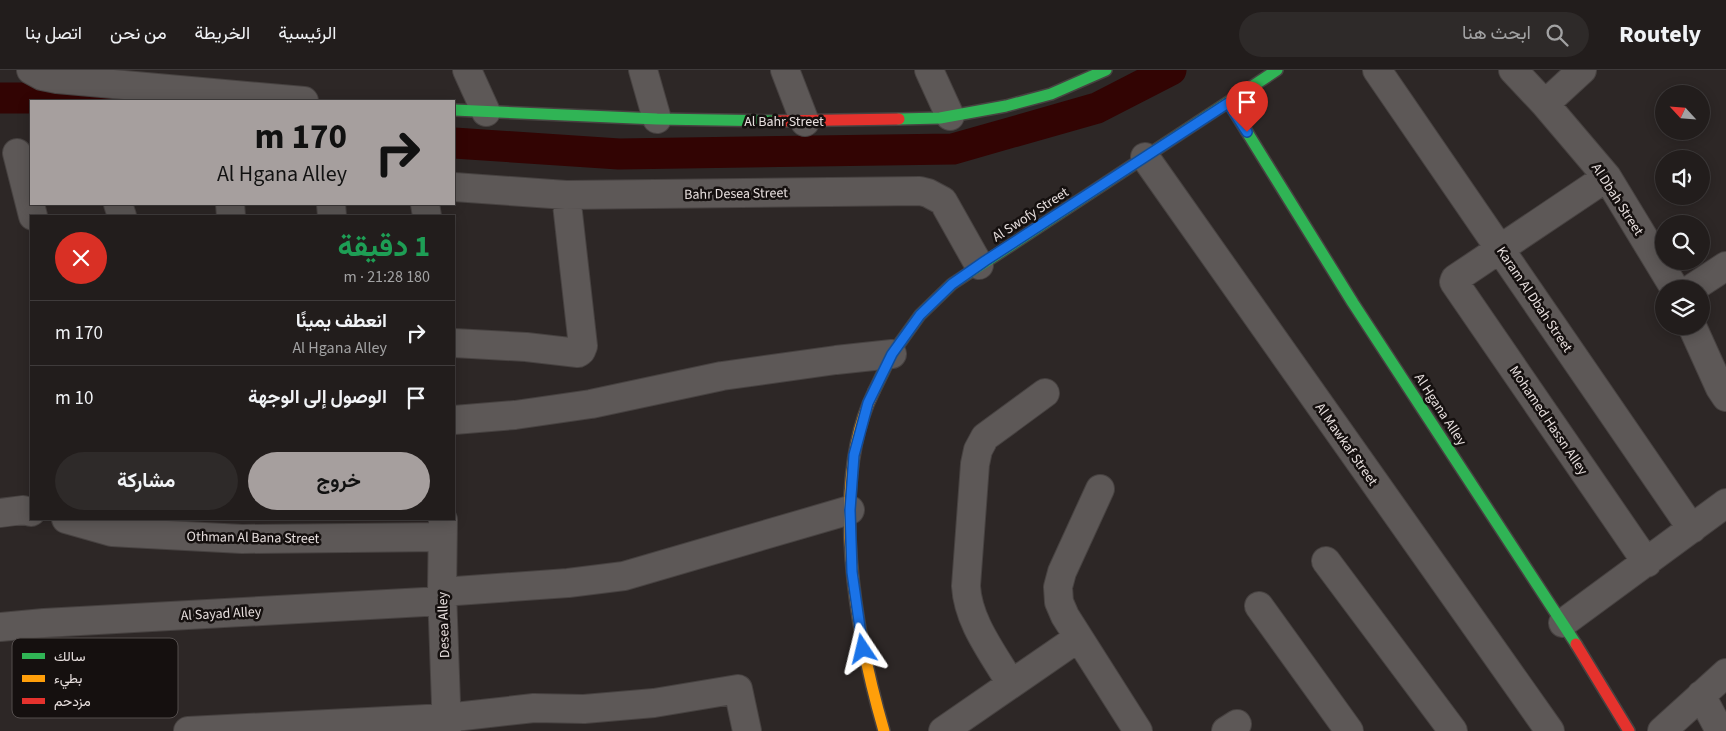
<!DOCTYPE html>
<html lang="ar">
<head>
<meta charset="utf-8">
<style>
  :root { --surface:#221d1c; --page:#2e2a29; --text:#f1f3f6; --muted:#a2a2a3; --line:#3f3b3b; --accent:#a69f9e }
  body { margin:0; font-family:"Source Sans 3",Vazirmatn,sans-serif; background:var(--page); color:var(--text); direction:rtl; height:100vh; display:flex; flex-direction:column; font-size:19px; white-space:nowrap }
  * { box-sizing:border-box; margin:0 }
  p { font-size:16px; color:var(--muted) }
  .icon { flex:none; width:28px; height:28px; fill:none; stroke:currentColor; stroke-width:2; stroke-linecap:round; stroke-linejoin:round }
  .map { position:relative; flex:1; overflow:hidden; direction:ltr }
  .drawer { position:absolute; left:30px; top:145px; width:425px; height:305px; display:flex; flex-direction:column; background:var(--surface); border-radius:0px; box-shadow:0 2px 12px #0003,0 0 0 1px var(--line); direction:rtl }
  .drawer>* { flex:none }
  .banner { position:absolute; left:30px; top:30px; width:425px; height:105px; border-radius:0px; box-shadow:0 2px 12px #0003,0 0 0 1px var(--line); direction:rtl; background:#a69f9e; color:#111; overflow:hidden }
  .needle { width:32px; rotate:296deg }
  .fabs { position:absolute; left:1655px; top:15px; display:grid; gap:10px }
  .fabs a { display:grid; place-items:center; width:55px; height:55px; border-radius:50%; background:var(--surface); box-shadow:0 2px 12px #0003,0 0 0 1px var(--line); font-size:25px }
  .pin { position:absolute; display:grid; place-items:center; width:42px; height:42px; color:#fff; margin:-51px -21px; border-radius:50% 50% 50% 0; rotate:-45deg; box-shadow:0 0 5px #0007 }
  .pin .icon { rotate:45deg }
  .me { position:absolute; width:55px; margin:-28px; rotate:350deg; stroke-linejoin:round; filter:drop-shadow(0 0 4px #0008) }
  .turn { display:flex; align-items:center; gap:18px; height:105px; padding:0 25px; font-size:22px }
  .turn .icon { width:65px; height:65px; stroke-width:2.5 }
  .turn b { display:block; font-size:35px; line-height:42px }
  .round { display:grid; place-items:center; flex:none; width:52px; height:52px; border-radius:26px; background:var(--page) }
  .summary { display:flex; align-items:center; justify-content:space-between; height:85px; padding:0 25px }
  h1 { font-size:30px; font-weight:700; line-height:38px; color:#1e9e55 }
  .button { display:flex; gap:10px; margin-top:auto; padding:10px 25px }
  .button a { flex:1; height:58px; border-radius:30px; background:var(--accent); color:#111; font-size:20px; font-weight:700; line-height:58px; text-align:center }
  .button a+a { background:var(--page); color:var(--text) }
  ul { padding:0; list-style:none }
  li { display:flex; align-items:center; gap:15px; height:65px; padding:0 25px; border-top:1px solid var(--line) }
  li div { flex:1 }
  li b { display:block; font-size:19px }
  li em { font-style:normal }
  header { display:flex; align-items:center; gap:30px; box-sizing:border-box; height:70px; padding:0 25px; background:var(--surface); border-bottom:1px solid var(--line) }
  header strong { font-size:24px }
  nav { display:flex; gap:28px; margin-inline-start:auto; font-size:18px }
  .search { width:350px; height:45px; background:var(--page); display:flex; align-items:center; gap:12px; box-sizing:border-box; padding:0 18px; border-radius:28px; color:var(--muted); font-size:19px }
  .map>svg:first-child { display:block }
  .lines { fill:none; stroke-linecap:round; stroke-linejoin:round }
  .canal { stroke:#320403; stroke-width:31 }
  .street-casing { stroke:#474241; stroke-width:30 }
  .fast-casing { stroke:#474241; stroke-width:14 }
  .slow-casing { stroke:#474241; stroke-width:14 }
  .jam-casing { stroke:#474241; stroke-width:14 }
  .street { stroke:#5d5857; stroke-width:28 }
  .fast { stroke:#30b455; stroke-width:11 }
  .slow { stroke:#ff9f0a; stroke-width:11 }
  .jam { stroke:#e5322d; stroke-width:11 }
  .route-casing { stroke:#114b97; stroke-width:12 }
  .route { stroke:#1a73e8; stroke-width:9 }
  .labels { text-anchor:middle; stroke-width:5; stroke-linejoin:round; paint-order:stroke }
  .street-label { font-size:14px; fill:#e7dfde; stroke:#15100f }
  .key { fill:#15100f; stroke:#544e4d; stroke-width:1 }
  .key-label { font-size:14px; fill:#e7dfde }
</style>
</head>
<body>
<header>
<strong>Routely</strong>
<div class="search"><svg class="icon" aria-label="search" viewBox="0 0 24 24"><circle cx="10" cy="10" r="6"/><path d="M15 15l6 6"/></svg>ابحث هنا</div>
<nav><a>الرئيسية</a><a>الخريطة</a><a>من نحن</a><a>اتصل بنا</a></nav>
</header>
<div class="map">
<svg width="1726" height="661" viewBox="0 0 1726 661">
  <rect width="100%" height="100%" fill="#2d2726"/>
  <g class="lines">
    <path class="canal" d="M 0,28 L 78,28 L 104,31
      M 454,73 L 619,84 L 953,79 L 1097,38 L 1171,0"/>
    <g class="street-casing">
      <path id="street" d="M 31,0 L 42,6 L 57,9 L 304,31
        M 467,0 L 486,42
        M 643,0 L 657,49
        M 785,0 L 805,52
        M 929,0 L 950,46
        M 1377,0 L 1692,459
        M 1513,0 L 1545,34 L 1607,107 L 1675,219
        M 1545,34 L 1582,0
        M 17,83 L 33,146
        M 1145,87 L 1550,661
        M 1607,107 L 1455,209 L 1454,212 L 1647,493
        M 454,117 L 566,125 L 920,121 L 928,123 L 943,131 L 979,195
        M 118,134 L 122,146
        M 230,134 L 231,146
        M 331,134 L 332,146
        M 425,134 L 427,146
        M 1691,219 L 1726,196
        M 1692,256 L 1720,318 L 1726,327
        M 454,273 L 526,277 L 578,283 L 581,281 L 583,276 L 566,125
        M 454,350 L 515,345 L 591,334 L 722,306 L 836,290 L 892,284
        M 1100,419 L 1062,502 L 1058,517 L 1059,532 L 1065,546 L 1138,661
        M 0,443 L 23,440 L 31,442
        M 66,449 L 112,462 L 129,463 L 242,469 L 442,467
        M 443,450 L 442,522 L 447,661
        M 1326,491 L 1453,661
        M 442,522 L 568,513 L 624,506 L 850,440
        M 1259,536 L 1349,661
        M 1563,553 L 1726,433
        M 0,557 L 44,553 L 442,531
        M 1011,614 C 993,583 968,552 966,516 L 975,394 L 978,380 L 985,367 L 1045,323
        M 1701,625 L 1720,661
        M 188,661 L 446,648 L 534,638 L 584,639 L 654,633 L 738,619 L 747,661
        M 943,661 L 1078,568
        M 1226,661 L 1237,654
        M 1662,661 L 1726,603"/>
    </g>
    <g class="fast-casing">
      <path id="fast" d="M 1229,33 L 1353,233 L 1576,574
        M 454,40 L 657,49 L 775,51
        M 899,49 L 940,48 L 1006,36 L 1051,24 L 1106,0
        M 874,321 L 892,284 L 920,245 L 952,214 L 1277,0"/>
    </g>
    <g class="slow-casing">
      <path id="slow" d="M 874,321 C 828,414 856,565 884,661"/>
    </g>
    <g class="jam-casing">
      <path id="jam" d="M 775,51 L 899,49
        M 1576,574 L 1629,661"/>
    </g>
    <use href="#street" class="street"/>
    <use href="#fast" class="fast"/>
    <use href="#slow" class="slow"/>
    <use href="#jam" class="jam"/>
  </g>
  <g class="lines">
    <g class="route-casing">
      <path id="route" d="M 863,579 L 852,502 L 850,440 L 854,385 L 868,333 L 892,284 L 920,245 L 952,214 L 985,191 L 1228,33 L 1247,62"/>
    </g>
    <use href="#route" class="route"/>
  </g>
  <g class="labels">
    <g class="street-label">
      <text x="784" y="56">Al Bahr Street</text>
      <text transform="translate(736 123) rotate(-1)" y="5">Bahr Desea Street</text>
      <text transform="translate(1618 129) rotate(57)" y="5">Al Dbah Street</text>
      <text transform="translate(1030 144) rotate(-33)" y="5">Al Swofy Street</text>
      <text transform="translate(1535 229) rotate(56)" y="5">Karam Al Dbah Street</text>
      <text transform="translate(1441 339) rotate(57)" y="5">Al Hgana Alley</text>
      <text transform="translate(1549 350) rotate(56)" y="5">Mohamed Hassn Alley</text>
      <text transform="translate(1347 374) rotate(55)" y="5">Al Mawkaf Street</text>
      <text transform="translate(253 467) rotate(1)" y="5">Othman Al Bana Street</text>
      <text transform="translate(221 543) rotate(-3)" y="5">Al Sayad Alley</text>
      <text transform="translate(443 555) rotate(-92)" y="5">Desea Alley</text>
    </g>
  </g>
  <rect x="12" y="568" width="166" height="80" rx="8" class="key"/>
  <rect x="22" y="583" width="23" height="6" fill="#30b455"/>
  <rect x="22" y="605" width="23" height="7" fill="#ff9f0a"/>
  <rect x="22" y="628" width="23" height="6" fill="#e5322d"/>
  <g class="key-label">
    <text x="54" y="591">سالك</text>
    <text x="54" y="613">بطيء</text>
    <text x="54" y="636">مزدحم</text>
  </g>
</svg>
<div class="fabs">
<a><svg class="needle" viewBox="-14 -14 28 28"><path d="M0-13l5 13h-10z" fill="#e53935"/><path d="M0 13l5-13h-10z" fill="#a2a2a3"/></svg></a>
<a><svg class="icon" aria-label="sound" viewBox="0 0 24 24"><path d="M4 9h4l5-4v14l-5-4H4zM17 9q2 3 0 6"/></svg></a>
<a><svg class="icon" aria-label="search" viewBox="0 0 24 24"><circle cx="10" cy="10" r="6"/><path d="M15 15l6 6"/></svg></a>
<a><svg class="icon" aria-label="layers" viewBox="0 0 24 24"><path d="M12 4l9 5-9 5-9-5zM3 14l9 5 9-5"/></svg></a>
</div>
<div class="pin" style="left:1247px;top:62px;background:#d93025"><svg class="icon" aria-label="arrive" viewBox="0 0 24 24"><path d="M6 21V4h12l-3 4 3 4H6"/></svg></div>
<svg class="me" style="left:863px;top:579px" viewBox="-20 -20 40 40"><path d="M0-17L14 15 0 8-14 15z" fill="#1a73e8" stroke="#fff" stroke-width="4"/></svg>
<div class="banner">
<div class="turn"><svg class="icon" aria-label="right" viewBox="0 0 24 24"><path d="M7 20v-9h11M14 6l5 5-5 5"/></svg><div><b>170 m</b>Al Hgana Alley</div></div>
</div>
<section class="drawer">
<div class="summary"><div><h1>1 دقيقة</h1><p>180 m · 21:28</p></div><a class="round" style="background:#d93025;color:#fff"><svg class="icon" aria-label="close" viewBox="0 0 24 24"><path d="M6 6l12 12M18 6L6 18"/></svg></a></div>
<ul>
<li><svg class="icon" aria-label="right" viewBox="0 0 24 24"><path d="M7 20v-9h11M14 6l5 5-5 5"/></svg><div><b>انعطف يمينًا</b><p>Al Hgana Alley</p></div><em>170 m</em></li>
<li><svg class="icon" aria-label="arrive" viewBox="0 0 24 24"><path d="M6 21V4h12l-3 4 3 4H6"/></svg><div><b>الوصول إلى الوجهة</b></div><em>10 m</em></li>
</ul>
<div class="button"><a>خروج</a><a>مشاركة</a></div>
</section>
</div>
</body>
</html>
